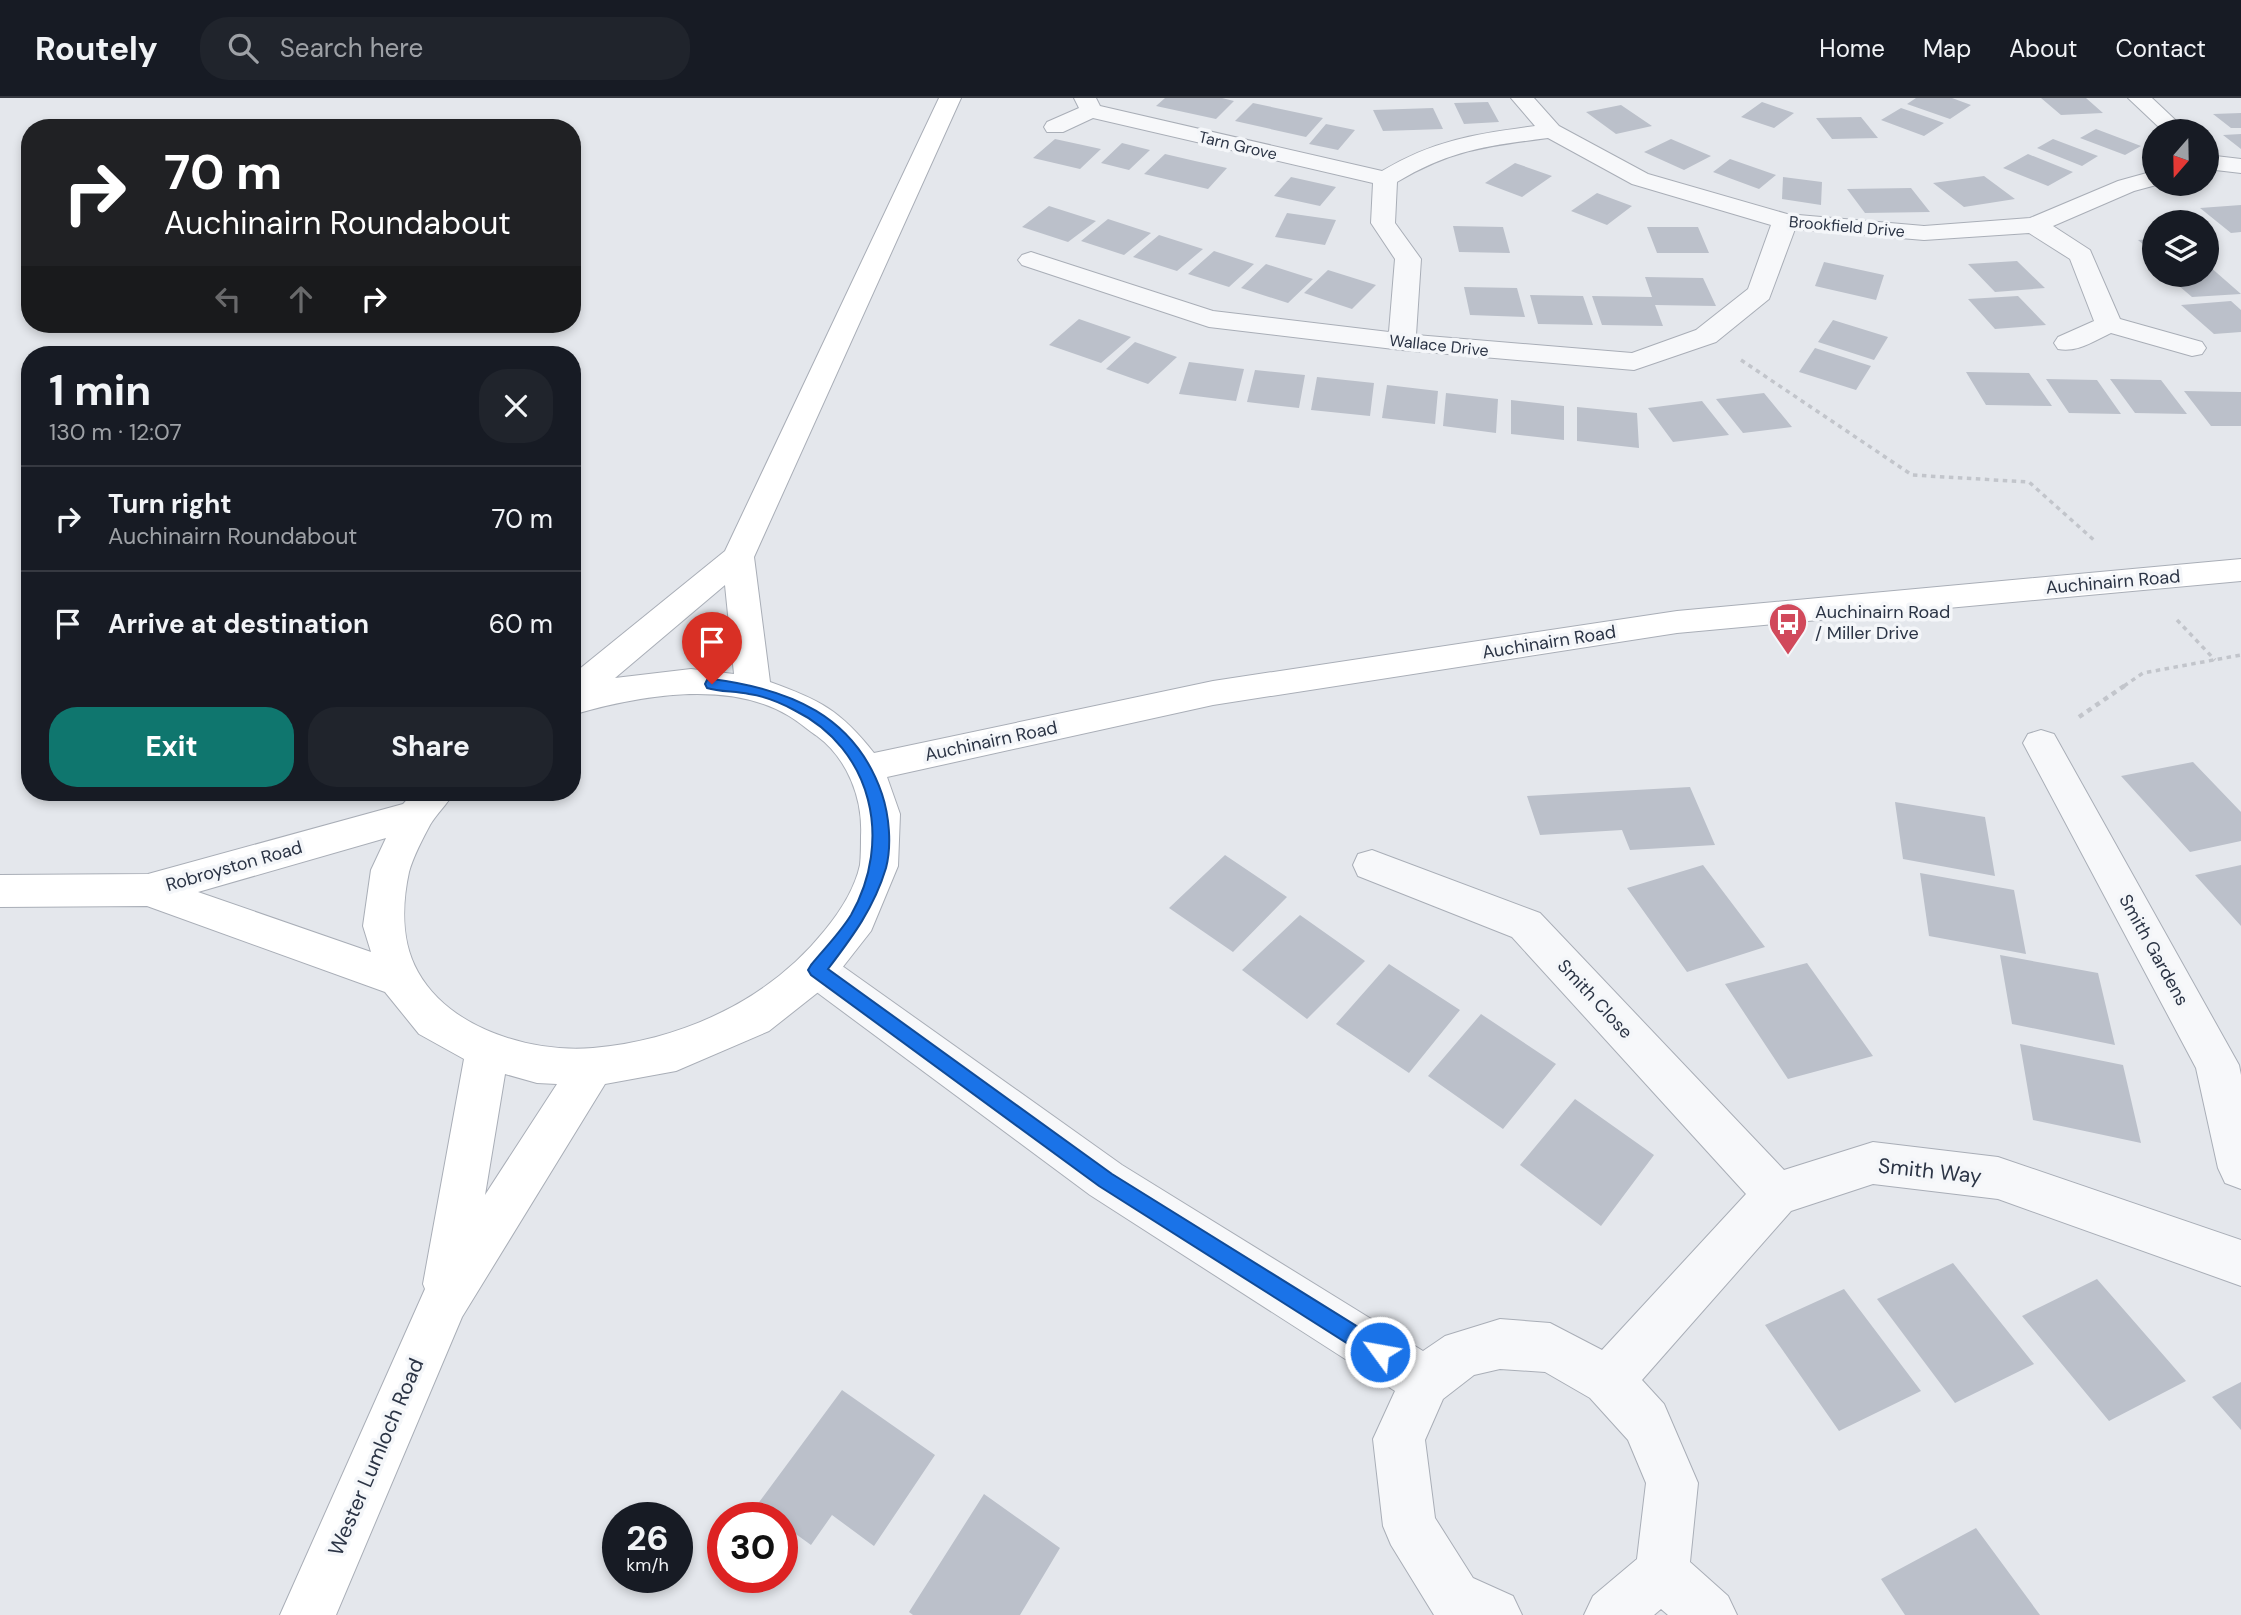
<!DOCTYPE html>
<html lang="en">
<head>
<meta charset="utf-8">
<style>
  :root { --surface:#171b24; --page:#20242c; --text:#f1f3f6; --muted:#9ea1a6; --line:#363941; --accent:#0f766e }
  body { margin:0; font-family:"DM Sans",sans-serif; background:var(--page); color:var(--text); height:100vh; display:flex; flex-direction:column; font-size:26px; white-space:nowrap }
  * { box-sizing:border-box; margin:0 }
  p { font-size:23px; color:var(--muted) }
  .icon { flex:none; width:38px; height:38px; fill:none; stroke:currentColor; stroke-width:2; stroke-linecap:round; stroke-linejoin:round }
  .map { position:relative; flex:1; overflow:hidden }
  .panel { position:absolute; left:21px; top:248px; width:560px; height:455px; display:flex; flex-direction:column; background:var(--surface); border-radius:28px; box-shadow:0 4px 10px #0003 }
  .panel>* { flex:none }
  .guide { position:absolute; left:21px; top:21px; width:560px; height:214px; border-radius:28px; box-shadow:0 4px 10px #0003; background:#202124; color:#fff; overflow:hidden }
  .needle { width:46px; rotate:200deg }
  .fabs { position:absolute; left:2142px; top:21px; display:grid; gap:14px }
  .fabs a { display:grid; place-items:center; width:77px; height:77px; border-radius:50%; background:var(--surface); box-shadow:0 4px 10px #0003; font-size:35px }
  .speed { position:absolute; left:602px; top:1404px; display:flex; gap:14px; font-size:35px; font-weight:700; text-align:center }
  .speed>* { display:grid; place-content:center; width:91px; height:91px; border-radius:50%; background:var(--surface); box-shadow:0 4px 10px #0003; line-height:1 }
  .speed small { font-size:18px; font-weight:400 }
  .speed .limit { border:10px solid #d22; background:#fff; color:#111 }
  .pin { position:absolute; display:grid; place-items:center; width:60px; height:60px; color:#fff; margin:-72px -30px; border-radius:50% 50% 50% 0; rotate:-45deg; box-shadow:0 0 7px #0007 }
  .pin .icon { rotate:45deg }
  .me { position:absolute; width:77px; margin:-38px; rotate:302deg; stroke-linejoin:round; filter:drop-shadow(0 0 5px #0008) }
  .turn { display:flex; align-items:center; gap:24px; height:147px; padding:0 28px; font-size:32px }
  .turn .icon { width:91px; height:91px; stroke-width:2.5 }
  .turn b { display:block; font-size:49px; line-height:60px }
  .lanes { display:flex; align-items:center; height:66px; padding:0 28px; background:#0003; justify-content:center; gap:35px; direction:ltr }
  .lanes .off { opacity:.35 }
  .round { display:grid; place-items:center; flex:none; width:74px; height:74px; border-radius:28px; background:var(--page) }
  .summary { display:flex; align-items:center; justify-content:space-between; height:119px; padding:0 28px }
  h1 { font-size:42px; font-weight:700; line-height:52px }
  .primary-button { display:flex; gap:14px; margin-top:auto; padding:14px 28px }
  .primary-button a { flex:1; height:80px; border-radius:28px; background:var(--accent); color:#fff; font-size:28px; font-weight:700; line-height:80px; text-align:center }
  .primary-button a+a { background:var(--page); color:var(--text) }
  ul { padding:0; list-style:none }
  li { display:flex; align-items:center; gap:21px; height:105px; padding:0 28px; border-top:2px solid var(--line) }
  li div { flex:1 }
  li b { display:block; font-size:26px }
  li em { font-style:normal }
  header { display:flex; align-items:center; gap:42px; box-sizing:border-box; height:98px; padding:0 35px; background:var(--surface); border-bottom:2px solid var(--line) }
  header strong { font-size:33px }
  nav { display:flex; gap:38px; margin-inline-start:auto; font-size:24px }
  .search { width:490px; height:63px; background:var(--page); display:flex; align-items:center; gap:18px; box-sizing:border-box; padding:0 24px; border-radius:28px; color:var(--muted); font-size:26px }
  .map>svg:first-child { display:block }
  .building { fill:#bbc0ca }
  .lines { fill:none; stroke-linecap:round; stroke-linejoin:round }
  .street-casing { stroke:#a9aeb7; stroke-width:2 }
  .secondary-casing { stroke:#a9aeb7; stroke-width:2 }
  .path-far1 { stroke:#c2c5cb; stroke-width:3.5; stroke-dasharray:4.5 4.5; stroke-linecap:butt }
  .path { stroke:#c2c5cb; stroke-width:4.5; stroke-dasharray:5 5; stroke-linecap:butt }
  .street { fill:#f7f8fa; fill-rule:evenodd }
  .secondary { fill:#fff; fill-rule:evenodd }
  .route { fill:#1a73e8; stroke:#114b97; stroke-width:2 }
  .labels { text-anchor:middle; stroke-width:7; stroke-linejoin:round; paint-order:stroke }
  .far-street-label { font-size:16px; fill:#2b3445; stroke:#f4f6f9 }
  .street-label { font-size:18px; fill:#2b3445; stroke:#f4f6f9 }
  .poi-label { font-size:18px; fill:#2b3445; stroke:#f4f6f9; text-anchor:start }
  .near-street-label { font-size:21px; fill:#2b3445; stroke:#f4f6f9 }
</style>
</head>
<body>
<header>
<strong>Routely</strong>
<div class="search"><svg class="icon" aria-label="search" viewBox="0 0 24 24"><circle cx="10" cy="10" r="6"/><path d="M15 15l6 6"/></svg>Search here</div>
<nav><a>Home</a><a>Map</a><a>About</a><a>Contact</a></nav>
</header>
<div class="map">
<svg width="2241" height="1517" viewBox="0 0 2241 1517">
  <rect width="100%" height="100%" fill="#e4e7ec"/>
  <path class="building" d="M 1165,0 L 1222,0 L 1234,3 L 1216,21 L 1156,8 Z
    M 1916,0 L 1952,0 L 1971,7 L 1950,21 L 1907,6 Z
    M 2041,0 L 2086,0 L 2103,15 L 2061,17 Z
    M 1488,4 L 1499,24 L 1464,26 L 1454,5 Z
    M 1762,4 L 1794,15 L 1774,30 L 1741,19 Z
    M 1253,5 L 1323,20 L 1306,39 L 1235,23 Z
    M 1621,7 L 1652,28 L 1616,36 L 1586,14 Z
    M 1433,10 L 1443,31 L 1383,33 L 1373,12 Z
    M 1901,10 L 1944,25 L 1924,38 L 1881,22 Z
    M 2241,15 L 2241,30 L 2231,30 L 2213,16 Z
    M 1861,19 L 1878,40 L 1832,41 L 1816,20 Z
    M 1326,26 L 1355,32 L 1338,52 L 1309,46 Z
    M 2096,31 L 2141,48 L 2125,57 L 2080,40 Z
    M 2241,36 L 2241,51 L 2223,37 Z
    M 1055,41 L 1101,51 L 1080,71 L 1033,60 Z
    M 1671,41 L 1711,58 L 1684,72 L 1644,54 Z
    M 2053,41 L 2098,58 L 2082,68 L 2037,50 Z
    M 1122,45 L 1150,52 L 1129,72 L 1101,65 Z
    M 1165,56 L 1195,63 L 1227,70 L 1208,91 L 1144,76 Z
    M 2028,56 L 2073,74 L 2048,88 L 2003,70 Z
    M 1730,61 L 1776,77 L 1759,91 L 1713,74 Z
    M 1515,65 L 1552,78 L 1522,99 L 1485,85 Z
    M 1984,78 L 2015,101 L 1964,109 L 1933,85 Z
    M 1291,79 L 1336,89 L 1320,108 L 1274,98 Z
    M 1783,79 L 1822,84 L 1821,107 L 1782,101 Z
    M 1911,90 L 1930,114 L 1865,115 L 1847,91 Z
    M 1597,95 L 1632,108 L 1607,127 L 1571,113 Z
    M 2241,107 L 2241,134 L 2231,135 L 2200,110 Z
    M 1049,108 L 1096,123 L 1068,144 L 1022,129 Z
    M 1287,115 L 1336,122 L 1325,147 L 1275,139 Z
    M 1108,121 L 1151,135 L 1124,157 L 1081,143 Z
    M 1453,128 L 1503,129 L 1510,155 L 1459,154 Z
    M 1647,129 L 1698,129 L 1709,155 L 1657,155 Z
    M 1159,137 L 1203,151 L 1177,173 L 1133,159 Z
    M 2154,141 L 2154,156 L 2138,142 Z
    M 1214,153 L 1254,166 L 1229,189 L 1188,176 Z
    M 2017,163 L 2045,190 L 1995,194 L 1968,166 Z
    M 1824,164 L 1884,177 L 1876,202 L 1815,188 Z
    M 1266,166 L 1313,181 L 1288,205 L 1241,190 Z
    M 2207,168 L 2209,168 L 2241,196 L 2192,199 L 2166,177 L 2207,177 Z
    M 1328,172 L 1376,187 L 1352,211 L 1304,195 Z
    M 1645,179 L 1703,180 L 1716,208 L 1655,207 L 1663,228 L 1602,227 L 1592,198 L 1652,199 Z
    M 1464,189 L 1517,190 L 1525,219 L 1470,217 Z
    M 1530,197 L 1583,198 L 1593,227 L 1538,226 Z
    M 2018,198 L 2046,227 L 1995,231 L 1968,201 Z
    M 2231,203 L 2241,212 L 2241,234 L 2214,236 L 2181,207 Z
    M 1079,221 L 1131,239 L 1101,265 L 1049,247 Z
    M 1833,222 L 1888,239 L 1874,262 L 1818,244 Z
    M 1135,244 L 1177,259 L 1148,286 L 1106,271 Z
    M 1815,250 L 1871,268 L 1856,292 L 1799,274 Z
    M 1189,264 L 1244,271 L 1236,303 L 1179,296 Z
    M 1255,272 L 1305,277 L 1299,310 L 1247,304 Z
    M 1966,274 L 2029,275 L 2052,308 L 1986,307 Z
    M 1317,279 L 1374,285 L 1370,318 L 1311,312 Z
    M 2046,281 L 2097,282 L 2121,316 L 2069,315 Z
    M 2110,281 L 2161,282 L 2187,316 L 2135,315 Z
    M 1387,287 L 1438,293 L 1435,326 L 1382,320 Z
    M 2184,293 L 2241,294 L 2241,328 L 2211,328 Z
    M 1446,295 L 1498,301 L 1496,335 L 1443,328 Z
    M 1764,295 L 1792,329 L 1743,335 L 1716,301 Z
    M 1511,302 L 1564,308 L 1564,342 L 1511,336 Z
    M 1702,303 L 1729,337 L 1673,344 L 1648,310 Z
    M 1577,309 L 1637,315 L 1639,350 L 1577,343 Z
    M 2193,664 L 2241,714 L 2241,743 L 2190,754 L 2121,678 Z
    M 1690,689 L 1715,747 L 1630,752 L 1622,732 L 1540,737 L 1527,698 Z
    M 1895,704 L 1985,719 L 1995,778 L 1903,761 Z
    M 1225,757 L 1287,799 L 1233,854 L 1169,810 Z
    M 1703,767 L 1765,849 L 1687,874 L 1627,790 Z
    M 2241,767 L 2241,828 L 2195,777 Z
    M 1920,775 L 2014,792 L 2026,856 L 1929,838 Z
    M 1300,817 L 1365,863 L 1307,921 L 1242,872 Z
    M 2000,857 L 2098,875 L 2115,947 L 2012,926 Z
    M 1807,865 L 1873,958 L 1788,981 L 1725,886 Z
    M 1389,866 L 1460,912 L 1409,975 L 1336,926 Z
    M 1481,916 L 1556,966 L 1503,1031 L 1428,978 Z
    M 2020,946 L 2123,967 L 2141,1045 L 2033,1022 Z
    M 1575,1001 L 1654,1057 L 1601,1128 L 1520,1067 Z
    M 1953,1165 L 2034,1266 L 1955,1305 L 1877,1201 Z
    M 2097,1181 L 2186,1283 L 2109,1323 L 2022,1218 Z
    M 1844,1191 L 1921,1293 L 1839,1333 L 1765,1227 Z
    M 2241,1284 L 2241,1332 L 2212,1299 Z
    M 842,1292 L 935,1357 L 874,1448 L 832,1417 L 811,1447 L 782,1426 L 782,1419 L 773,1419 L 757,1407 Z
    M 984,1396 L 1060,1450 L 1020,1517 L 913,1517 L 909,1514 Z
    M 1976,1430 L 2040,1517 L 1905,1517 L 1881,1481 Z"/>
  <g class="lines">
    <g class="street-casing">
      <path id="street" d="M 1074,0 L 1096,0 L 1100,8 L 1382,73 C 1434,42 1475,36 1535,28 L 1511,0 L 1534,0 L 1559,28 L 1648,76 L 1787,116 L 1924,128 L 2030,120 L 2118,83 L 2154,73 L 2154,86 L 2160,86 L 2134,93 L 2053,128 L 2090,152 L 2120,221 L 2202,244 L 2206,250 L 2202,256 L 2192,258 L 2111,235 C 2094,243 2077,255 2058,251 L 2054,245 L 2058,239 L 2094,223 L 2070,161 L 2029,135 L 1924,142 L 1795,131 L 1769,201 L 1716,244 L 1634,272 L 1402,252 L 1209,229 L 1022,167 L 1018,162 L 1022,157 L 1031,154 L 1040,157 L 1213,213 L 1389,234 L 1395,161 L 1371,125 L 1373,85 L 1093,20 L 1063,34 L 1047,34 L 1044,29 L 1047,24 L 1079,10 ZM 1548,40 L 1632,86 L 1771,127 L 1748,191 L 1696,232 L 1632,255 L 1416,237 L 1421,161 L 1395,125 L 1397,84 C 1451,52 1486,48 1548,40 Z
        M 2128,0 L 2152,0 L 2187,33 L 2163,33 Z
        M 2207,57 L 2241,61 L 2241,75 L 2207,71 Z
        M 2041,632 L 2054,636 L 2239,967 L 2241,977 L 2241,1091 L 2225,1085 L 2218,1070 L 2196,970 L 2023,645 L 2028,636 Z
        M 1372,752 L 1540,815 L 1784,1072 L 1873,1044 L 1998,1059 L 2241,1142 L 2241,1188 L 1998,1101 L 1873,1086 L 1791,1113 L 1642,1282 L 1664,1306 L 1698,1385 L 1690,1464 L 1728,1498 L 1737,1517 L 1668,1517 L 1661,1511 L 1654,1517 L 1584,1517 L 1593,1498 L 1637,1461 L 1646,1385 L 1628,1342 L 1590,1300 L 1545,1274 L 1500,1271 L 1474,1277 L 1443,1301 L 1425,1342 L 1435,1420 L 1473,1480 L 1513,1498 L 1522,1517 L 1434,1517 L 1391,1447 L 1383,1428 L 1373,1341 L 1395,1293 L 1090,1097 L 803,884 L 797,872 L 803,860 L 817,855 L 831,860 L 1122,1067 L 1423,1253 L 1445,1238 L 1500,1221 L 1550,1225 L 1602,1252 L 1746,1096 L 1512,839 L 1358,778 L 1353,767 L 1358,756 Z"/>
    </g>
    <g class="secondary-casing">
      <path id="secondary" d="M 939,0 L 961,0 L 754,459 L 770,584 C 820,602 840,612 874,655 L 1213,583 L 1677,513 L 2241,461 L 2241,483 L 1677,535 L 1213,607 L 887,679 L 900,716 L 898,768 L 871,833 L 831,884 L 769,933 L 676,973 L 605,986 L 462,1219 L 336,1517 L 280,1517 L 425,1191 L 423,1186 L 464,961 L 419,936 L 385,894 L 147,808 L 0,809 L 0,777 L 148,776 L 403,706 L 413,695 L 453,695 C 447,707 437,715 430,727 C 423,740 413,759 409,774 C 402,806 401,844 418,874 C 450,931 531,955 593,950 C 683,942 769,902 825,832 C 840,814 855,790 860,767 C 861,758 861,747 861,738 C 863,701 848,661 817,638 C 808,632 799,624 789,618 C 728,581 637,598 572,617 L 572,577 L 725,453 ZM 725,487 L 734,576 L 691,571 L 615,580 ZM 386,740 L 371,772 L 363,828 L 371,854 L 198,794 ZM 505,976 L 537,985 L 557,986 L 485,1097 Z"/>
    </g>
    <path class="path-far1" d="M 1741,262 L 1912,377 L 2029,384 L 2095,443
      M 2177,522 L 2215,562
      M 2124,588 L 2143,575 L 2241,557"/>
    <path class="path" d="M 2079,619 L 2127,586"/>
    <use href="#street" class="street"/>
    <use href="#secondary" class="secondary"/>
  </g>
  <path class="route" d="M 712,581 C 789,591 855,617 882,696 C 889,717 892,747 886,770 C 874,810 853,838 828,871 L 1112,1076 L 1387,1247 L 1390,1254 L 1387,1261 L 1380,1264 L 1372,1261 L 1099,1088 L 811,877 L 808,872 L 811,867 C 824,851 840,835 851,817 C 893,743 873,651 794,612 C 781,605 763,598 749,596 C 735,593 720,594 707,590 L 705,586 L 707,582 Z"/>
  <defs>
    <g id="bus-pin" transform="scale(2.0125)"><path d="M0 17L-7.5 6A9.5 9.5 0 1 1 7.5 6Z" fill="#d1495b" stroke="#f4f6f9"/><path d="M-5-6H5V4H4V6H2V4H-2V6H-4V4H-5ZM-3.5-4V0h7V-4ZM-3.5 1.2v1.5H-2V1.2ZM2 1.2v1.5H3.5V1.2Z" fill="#fff"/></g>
  </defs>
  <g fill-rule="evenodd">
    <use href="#bus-pin" x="1788" y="524"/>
  </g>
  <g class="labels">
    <g class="far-street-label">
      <text transform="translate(1238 47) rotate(13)" y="6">Tarn Grove</text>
      <text transform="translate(1847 128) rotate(5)" y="6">Brookfield Drive</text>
      <text transform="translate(1439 247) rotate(6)" y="6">Wallace Drive</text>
    </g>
    <g class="street-label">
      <text transform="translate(2113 484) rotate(-5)" y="6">Auchinairn Road</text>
      <text transform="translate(1549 544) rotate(-9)" y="6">Auchinairn Road</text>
      <text transform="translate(991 643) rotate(-12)" y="6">Auchinairn Road</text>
      <text transform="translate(234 768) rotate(-16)" y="6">Robroyston Road</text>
      <text transform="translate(2154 852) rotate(61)" y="6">Smith Gardens</text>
      <text transform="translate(1595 901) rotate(47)" y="6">Smith Close</text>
    </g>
    <g class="poi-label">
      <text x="1815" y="520">Auchinairn Road<tspan x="1815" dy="21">/ Miller Drive</tspan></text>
    </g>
    <g class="near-street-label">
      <text transform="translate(1930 1073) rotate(6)" y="7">Smith Way</text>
      <text transform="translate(376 1359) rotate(-67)" y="7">Wester Lumloch Road</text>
    </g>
  </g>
</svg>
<div class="fabs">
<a><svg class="needle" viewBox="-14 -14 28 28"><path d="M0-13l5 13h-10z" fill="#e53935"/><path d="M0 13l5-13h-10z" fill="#9ea1a6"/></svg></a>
<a><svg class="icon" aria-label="layers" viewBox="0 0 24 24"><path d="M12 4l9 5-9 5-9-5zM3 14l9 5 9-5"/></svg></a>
</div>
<div class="speed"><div>26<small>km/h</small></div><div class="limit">30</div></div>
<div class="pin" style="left:712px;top:586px;background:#d93025"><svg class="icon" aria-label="arrive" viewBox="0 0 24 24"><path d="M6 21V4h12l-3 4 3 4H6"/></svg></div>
<svg class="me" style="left:1380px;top:1254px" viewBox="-20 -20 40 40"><circle r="17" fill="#1a73e8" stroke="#fff" stroke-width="3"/><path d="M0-11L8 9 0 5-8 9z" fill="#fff"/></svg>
<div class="guide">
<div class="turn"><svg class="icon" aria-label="right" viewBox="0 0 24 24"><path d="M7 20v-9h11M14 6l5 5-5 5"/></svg><div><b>70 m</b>Auchinairn Roundabout</div></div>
<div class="lanes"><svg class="icon off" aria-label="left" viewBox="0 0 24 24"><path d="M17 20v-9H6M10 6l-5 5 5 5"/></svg><svg class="icon off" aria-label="ahead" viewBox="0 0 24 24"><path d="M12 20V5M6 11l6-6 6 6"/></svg><svg class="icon" aria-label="right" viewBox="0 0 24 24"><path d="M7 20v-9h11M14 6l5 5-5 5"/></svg></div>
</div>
<section class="panel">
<div class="summary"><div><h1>1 min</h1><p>130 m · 12:07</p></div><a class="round"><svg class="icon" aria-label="close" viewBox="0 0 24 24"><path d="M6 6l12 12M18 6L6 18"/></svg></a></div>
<ul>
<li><svg class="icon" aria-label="right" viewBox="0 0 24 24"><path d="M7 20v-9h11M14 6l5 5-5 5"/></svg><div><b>Turn right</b><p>Auchinairn Roundabout</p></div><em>70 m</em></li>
<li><svg class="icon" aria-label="arrive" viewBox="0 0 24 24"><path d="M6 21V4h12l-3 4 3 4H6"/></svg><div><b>Arrive at destination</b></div><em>60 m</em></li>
</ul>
<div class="primary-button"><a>Exit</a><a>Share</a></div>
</section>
</div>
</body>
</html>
